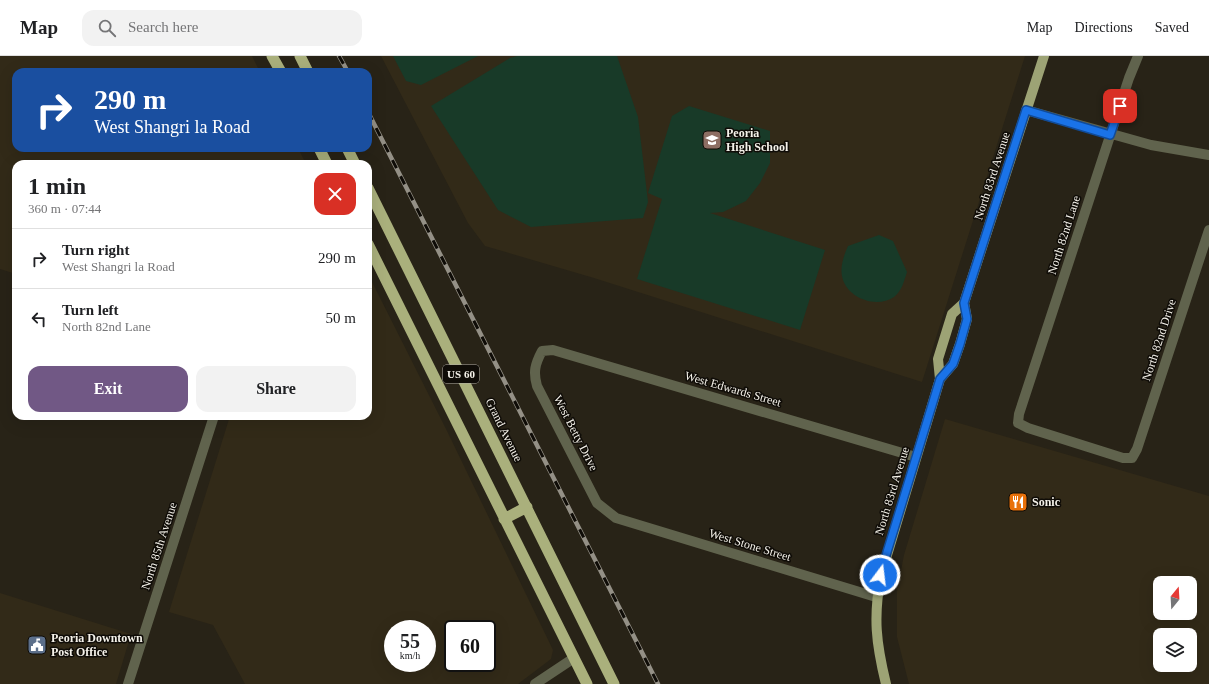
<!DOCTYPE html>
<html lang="en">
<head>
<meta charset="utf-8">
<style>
  :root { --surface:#fff; --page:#f2f2f2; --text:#202124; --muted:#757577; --line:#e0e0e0; --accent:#715885 }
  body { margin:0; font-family:"Times New Roman",serif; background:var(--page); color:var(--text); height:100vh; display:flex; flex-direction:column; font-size:15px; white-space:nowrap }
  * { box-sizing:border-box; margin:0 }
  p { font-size:13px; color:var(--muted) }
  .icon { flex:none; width:22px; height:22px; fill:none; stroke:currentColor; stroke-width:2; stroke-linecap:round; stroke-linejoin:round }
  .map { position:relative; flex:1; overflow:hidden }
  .sheet { position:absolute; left:12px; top:104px; width:360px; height:260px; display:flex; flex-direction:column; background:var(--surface); border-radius:12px; box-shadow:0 4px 16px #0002 }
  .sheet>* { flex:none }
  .hud { position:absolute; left:12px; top:12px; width:360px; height:84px; border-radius:12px; box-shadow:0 4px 16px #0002; background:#1a4fa0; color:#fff; overflow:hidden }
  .needle { width:26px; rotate:18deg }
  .controls { position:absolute; left:1153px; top:520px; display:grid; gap:8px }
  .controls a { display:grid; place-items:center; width:44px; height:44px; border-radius:8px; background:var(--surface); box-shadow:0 4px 16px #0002; font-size:20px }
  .speed { position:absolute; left:384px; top:564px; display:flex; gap:8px; font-size:20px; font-weight:700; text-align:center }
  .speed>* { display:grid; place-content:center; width:52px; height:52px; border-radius:50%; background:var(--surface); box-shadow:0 4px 16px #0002; line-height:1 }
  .speed small { font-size:10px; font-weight:400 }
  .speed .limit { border:2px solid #111; border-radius:6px; background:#fff; color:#111 }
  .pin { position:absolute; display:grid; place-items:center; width:34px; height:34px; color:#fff; margin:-17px; border-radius:8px; box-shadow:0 2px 6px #0006 }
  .me { position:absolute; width:44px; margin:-22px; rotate:15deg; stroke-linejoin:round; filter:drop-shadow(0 0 3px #0008) }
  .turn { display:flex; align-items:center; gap:14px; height:84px; padding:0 16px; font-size:18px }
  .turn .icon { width:52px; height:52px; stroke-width:2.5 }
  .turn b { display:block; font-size:28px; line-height:34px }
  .round { display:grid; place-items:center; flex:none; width:42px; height:42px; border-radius:12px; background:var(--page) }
  .summary { display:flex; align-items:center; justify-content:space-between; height:68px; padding:0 16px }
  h1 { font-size:24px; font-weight:700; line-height:30px }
  .primary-button { display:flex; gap:8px; margin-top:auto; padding:8px 16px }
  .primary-button a { flex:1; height:46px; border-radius:12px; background:var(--accent); color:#fff; font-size:16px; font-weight:700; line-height:46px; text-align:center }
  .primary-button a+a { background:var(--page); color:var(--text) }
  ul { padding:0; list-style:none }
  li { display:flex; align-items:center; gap:12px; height:60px; padding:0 16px; border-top:1px solid var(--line) }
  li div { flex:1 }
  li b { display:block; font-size:15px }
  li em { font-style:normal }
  header { display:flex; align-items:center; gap:24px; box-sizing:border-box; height:56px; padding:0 20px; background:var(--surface); border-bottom:1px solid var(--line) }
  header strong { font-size:19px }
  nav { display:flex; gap:22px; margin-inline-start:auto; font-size:14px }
  .search { width:280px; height:36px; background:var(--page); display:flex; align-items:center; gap:10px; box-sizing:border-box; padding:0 14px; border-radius:12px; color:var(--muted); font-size:15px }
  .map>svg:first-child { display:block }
  .built { fill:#322a18; fill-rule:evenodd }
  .green { fill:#183a28 }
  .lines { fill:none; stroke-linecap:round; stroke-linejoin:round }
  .minor { stroke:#60634d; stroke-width:10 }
  .tertiary { stroke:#60634d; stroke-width:10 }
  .primary { stroke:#9da375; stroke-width:10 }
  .trunk { stroke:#aab07c; stroke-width:11 }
  .rail-casing { stroke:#949086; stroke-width:4.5 }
  .rail { stroke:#0f0c07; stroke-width:3; stroke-dasharray:9; stroke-linecap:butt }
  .route-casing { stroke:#114b97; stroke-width:10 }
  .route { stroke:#1a73e8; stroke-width:7 }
  .labels { text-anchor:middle; stroke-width:3; stroke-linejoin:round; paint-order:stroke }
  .shield { fill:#0f0c07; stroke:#b0ada6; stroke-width:1 }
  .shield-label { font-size:11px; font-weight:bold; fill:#f5f2ea }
  .poi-label { font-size:12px; font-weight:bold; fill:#f5f2ea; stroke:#0f0c07; text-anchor:start }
  .street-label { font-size:12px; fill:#f5f2ea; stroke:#0f0c07 }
</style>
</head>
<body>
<header>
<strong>Map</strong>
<div class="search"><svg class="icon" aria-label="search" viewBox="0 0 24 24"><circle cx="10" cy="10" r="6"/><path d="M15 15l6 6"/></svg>Search here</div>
<nav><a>Map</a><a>Directions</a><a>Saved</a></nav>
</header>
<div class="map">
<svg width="1209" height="628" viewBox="0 0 1209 628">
  <rect width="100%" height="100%" fill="#282317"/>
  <path class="built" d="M 0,0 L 252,0 L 260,16 L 16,16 L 16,92 L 298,92 L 306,108 L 16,108 L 16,218 L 0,213 Z
    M 381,0 L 1025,0 L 922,326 L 594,222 L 485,190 L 468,167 Z
    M 368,218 L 447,375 L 553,594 L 551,603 L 518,628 L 245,628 L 213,569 L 169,556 L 230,360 L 368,360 ZM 393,573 L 427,573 L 427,607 L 393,607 ZM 453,573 L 487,573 L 487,607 L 453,607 Z
    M 945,363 L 1209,440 L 1209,628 L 909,628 L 897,581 L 897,535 L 904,499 ZM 1160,527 L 1190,527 L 1190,557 L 1160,557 ZM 1160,579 L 1190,579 L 1190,609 L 1160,609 Z
    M 0,537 L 131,578 L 116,628 L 0,628 Z"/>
  <path class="green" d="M 393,0 L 478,0 L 421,29 L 406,25 Z
    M 517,0 L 617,0 L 638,61 L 648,146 L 643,162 L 531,171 L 498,154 L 431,50 L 510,2 Z
    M 689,50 L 770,75 L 770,107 L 760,127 L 746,145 L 723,156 L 710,157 L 825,194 L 800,274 L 637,223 L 662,143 L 648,137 L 672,60 Z
    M 879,179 L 893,185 L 907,216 C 904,225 902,235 894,241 C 876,253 846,242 842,220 C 840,210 844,199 848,190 Z"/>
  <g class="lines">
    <path class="minor" d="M 1138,0 L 1129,22 L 1019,358 L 1018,367 L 1028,372 L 1123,402 L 1132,402 L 1137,393 L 1209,174
      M 1026,54 L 1151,89 L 1209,99
      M 876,541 L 616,462 L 597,447 L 537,330 C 533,316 535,308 542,295 L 553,294 L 916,401
      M 535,628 L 574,602"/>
    <path class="tertiary" d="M 128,628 L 214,360"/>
    <path class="primary" d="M 940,323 L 953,308 L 960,288 L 967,263 L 964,247 L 1044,0
      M 886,628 C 876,587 873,561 881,519 L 940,323 L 938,303 L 952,258 L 964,247"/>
    <path class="trunk" d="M 272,0 L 281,16
      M 300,0 L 308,16
      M 319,92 L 327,108
      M 347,92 L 355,108
      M 368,132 L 614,628
      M 368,188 L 587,628
      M 504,463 L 527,451"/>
    <g class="rail-casing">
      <path id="rail" d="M 339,0 L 348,16
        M 368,56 L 658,628"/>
    </g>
    <use href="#rail" class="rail"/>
  </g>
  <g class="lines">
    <g class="route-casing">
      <path id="route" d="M 880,519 L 940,323 L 953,308 L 960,288 L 967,263 L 964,247 L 1026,54 L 1110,79 L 1120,50"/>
    </g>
    <use href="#route" class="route"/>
  </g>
  <defs>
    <g id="school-square" transform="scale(1)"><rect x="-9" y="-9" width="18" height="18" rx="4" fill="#8d6e63" stroke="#0f0c07"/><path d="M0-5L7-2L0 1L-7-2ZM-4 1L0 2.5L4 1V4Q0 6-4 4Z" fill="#fff"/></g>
    <g id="restaurant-square" transform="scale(1)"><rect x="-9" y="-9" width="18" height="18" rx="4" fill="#e8710a" stroke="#0f0c07"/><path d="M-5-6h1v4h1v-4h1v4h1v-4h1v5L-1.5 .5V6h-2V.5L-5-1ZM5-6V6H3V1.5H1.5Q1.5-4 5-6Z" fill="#fff"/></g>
    <g id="civic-square" transform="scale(1)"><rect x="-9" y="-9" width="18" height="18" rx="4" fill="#5c6f8a" stroke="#0f0c07"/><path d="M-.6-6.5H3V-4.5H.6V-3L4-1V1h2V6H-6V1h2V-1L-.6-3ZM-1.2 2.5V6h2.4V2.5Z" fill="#fff"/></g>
  </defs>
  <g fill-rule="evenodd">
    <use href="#school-square" x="712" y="84"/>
    <use href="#restaurant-square" x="1018" y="446"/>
    <use href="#civic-square" x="37" y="589"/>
  </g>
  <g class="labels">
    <rect class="shield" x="443" y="309" width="36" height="18" rx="3"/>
    <g class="shield-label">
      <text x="461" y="322">US 60</text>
    </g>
    <g class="poi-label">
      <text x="726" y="81">Peoria<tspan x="726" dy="14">High School</tspan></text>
      <text x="1032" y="450">Sonic</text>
      <text x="51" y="586">Peoria Downtown<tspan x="51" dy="14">Post Office</tspan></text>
    </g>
    <g class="street-label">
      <text transform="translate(992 120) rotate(-72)" y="4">North 83rd Avenue</text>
      <text transform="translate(1064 179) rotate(-72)" y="4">North 82nd Lane</text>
      <text transform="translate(1159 284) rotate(-72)" y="4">North 82nd Drive</text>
      <text transform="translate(733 333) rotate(16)" y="4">West Edwards Street</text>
      <text transform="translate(504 374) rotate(64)" y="4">Grand Avenue</text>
      <text transform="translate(576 377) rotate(63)" y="4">West Betty Drive</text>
      <text transform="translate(892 435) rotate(-73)" y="4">North 83rd Avenue</text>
      <text transform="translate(750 489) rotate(17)" y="4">West Stone Street</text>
      <text transform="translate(159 490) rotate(-72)" y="4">North 85th Avenue</text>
    </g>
  </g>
</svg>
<div class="controls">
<a><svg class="needle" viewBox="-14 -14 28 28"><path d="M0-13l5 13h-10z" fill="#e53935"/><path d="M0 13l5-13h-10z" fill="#757577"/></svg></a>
<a><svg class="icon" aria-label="layers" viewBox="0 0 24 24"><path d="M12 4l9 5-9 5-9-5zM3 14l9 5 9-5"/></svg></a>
</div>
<div class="speed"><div>55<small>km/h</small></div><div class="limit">60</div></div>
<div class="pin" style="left:1120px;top:50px;background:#d93025"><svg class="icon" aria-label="arrive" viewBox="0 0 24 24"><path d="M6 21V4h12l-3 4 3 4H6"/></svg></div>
<svg class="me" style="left:880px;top:519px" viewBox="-20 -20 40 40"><circle r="17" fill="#1a73e8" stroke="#fff" stroke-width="3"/><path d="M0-11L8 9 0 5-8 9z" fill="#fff"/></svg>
<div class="hud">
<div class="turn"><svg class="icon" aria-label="right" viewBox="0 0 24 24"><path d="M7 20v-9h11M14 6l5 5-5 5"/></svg><div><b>290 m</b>West Shangri la Road</div></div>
</div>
<section class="sheet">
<div class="summary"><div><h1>1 min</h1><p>360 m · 07:44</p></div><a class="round" style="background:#d93025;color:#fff"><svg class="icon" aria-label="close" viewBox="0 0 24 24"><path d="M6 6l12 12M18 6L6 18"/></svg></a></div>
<ul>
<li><svg class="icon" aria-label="right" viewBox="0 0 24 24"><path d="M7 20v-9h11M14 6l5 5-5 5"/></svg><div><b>Turn right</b><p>West Shangri la Road</p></div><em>290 m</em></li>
<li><svg class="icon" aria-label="left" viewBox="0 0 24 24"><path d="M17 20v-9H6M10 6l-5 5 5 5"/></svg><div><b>Turn left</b><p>North 82nd Lane</p></div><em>50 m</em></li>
</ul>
<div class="primary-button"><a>Exit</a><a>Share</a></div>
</section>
</div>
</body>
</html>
